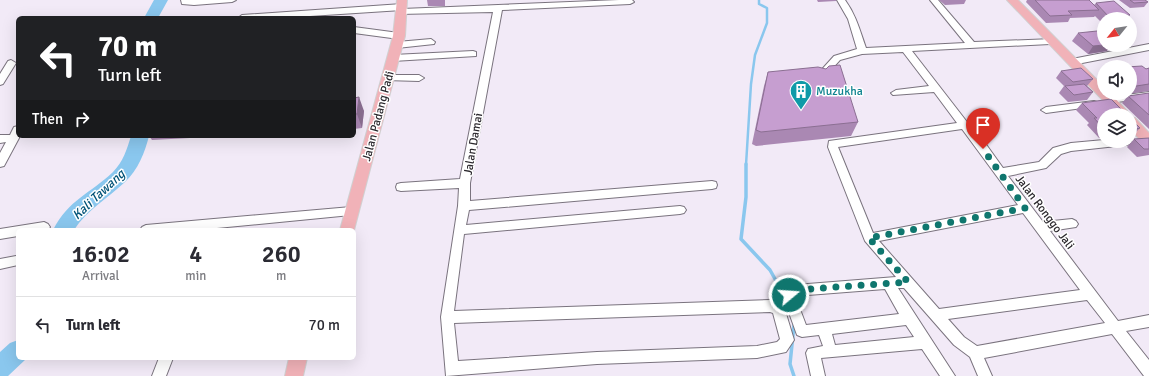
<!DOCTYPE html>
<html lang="en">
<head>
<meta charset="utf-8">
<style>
  :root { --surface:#fff; --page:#f7f7f7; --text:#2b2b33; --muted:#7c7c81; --line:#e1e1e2 }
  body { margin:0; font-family:Signika,sans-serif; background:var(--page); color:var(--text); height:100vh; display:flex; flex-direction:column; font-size:15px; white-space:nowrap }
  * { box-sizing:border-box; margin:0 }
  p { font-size:13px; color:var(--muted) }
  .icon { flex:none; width:22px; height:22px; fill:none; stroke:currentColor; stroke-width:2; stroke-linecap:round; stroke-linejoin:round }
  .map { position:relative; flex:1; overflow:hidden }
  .details { position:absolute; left:16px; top:228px; width:340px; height:132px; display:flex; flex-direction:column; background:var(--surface); border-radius:6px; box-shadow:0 4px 16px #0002 }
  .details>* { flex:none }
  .top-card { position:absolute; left:16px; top:16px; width:340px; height:122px; border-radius:6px; box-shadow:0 4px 16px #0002; background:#202124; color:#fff; overflow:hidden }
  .needle { width:26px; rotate:240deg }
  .fabs { position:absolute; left:1097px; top:12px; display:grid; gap:8px }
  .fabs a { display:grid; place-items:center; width:40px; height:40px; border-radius:50%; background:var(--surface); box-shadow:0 4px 16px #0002; font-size:20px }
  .pin { position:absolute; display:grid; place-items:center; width:34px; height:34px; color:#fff; margin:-41px -17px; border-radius:50% 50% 50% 0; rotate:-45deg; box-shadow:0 0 4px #0007 }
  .pin .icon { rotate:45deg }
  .me { position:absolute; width:44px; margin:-22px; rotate:72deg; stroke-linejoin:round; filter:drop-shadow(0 0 3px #0008) }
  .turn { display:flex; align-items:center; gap:14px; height:84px; padding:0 16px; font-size:18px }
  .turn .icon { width:52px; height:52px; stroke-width:2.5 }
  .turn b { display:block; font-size:28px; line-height:34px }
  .then { display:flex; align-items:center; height:38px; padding:0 16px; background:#0003; gap:8px; font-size:15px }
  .eta { display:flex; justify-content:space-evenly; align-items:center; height:68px; text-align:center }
  .eta b { font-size:24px; font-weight:600; line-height:28px }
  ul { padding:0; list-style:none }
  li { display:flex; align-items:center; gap:12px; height:56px; padding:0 16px; border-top:1px solid var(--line) }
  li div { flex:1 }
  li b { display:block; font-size:15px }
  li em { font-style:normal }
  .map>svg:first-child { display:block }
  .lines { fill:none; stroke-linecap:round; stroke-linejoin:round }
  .stream-far1 { stroke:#8ac7ee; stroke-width:2.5 }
  .stream { stroke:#8ac7ee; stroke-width:3.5 }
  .river { fill:#8ac7ee; fill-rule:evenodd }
  .minor-casing { stroke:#7a737e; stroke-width:2 }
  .major-casing { stroke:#d0d0d1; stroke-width:2 }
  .minor { fill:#fff; fill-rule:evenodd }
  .major { fill:#f1b2b8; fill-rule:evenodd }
  .wall { fill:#aa88b3 }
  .shaded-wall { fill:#8b6f92 }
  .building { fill:#c69ed0; stroke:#8b6f92 }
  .route { stroke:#0f766e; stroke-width:7; stroke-dasharray:0 12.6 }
  .labels { text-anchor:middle; stroke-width:3; stroke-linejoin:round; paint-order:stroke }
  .culture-label { font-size:12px; fill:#0d838f; stroke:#fff; text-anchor:start }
  .street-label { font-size:12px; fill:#2b282d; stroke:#fff }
  .water-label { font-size:13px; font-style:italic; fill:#005277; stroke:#fff }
</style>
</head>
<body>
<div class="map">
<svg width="1149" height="376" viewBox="0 0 1149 376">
  <rect width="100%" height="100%" fill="#f2eaf7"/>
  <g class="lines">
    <path class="stream-far1" d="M 746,165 L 751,84 L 755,55 L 767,23 L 767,8 L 759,4 L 759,0"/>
    <path class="stream" d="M 746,164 L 746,197 L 741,239 L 770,270 L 784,295
      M 794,325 L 790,364 L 794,376"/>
    <path class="river" d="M 154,0 L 168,0 L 158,18 L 144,18 Z
      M 131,136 L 149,136 C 145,152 138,170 125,182 C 108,198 87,210 74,230 L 53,230 C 69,199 90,194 113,172 C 123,162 127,149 131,136 Z
      M 18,340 L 18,358 L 26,359 L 8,376 L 0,376 L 0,352 L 10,343 Z"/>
    <g class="minor-casing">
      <path id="minor" d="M 181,0 L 236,0 L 232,2 L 194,5 L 182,4 Z
        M 619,0 L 632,0 L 634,2 L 630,4 L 502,10 L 470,183 L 470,201 L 712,181 L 716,182 L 717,185 L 716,188 L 712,189 L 469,210 L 466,225 L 680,206 L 684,207 L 686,210 L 684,213 L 680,214 L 464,234 L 454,311 L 770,300 L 780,303 L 784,307 L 794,340 L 786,352 L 757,358 L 597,364 L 446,376 L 441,317 L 458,206 L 459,188 L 401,191 L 397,190 L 396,187 L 397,184 L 401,183 L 460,179 L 493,12 L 399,14 L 398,12 L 402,10 L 279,18 L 238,18 L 242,15 L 402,4 L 406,7 L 402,9 ZM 770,312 L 773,313 L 780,339 L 777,342 L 757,346 L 597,352 L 458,361 L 454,323 Z
        M 837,0 L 845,0 C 856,15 860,31 866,48 L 965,43 L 930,0 L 938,0 L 974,42 L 1053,39 L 1053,43 L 1050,44 L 912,51 L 967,122 L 970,122 L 1003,168 L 1039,162 L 1053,148 L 1071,143 L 1104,140 L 1130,141 L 1130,139 L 1131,141 L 1130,144 L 1126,145 L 1071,151 L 1061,154 L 1046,168 L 1008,176 L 1043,222 L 1072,219 L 1076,221 L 1078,224 L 1076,227 L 1050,231 L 1118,321 L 1149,315 L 1149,327 L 1126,331 L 1149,360 L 1149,376 L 1144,376 L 1112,334 L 984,358 L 992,376 L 978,376 L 970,357 L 954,345 L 904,288 L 898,288 L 955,376 L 940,376 L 922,349 L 821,358 L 825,376 L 811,376 L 806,353 L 808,349 L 823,346 L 819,335 L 802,337 L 797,335 L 782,293 L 784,289 L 795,285 L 896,277 L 865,241 L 828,147 L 829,141 L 957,123 L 934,92 L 893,95 L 891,93 L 896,90 L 929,86 L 903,52 L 862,54 L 840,60 L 821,81 L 815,81 L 813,79 L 815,77 L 834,56 L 857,49 L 848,19 ZM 962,129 L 1018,205 L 873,233 L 838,147 ZM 1023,213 L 1080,290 L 939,309 L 879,241 ZM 885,289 L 899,314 L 806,325 L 795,296 ZM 1087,300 L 1105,323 L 977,346 L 964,337 L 948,319 ZM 906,325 L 914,337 L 835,345 L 832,334 Z
        M 354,27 L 399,33 L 403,36 L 399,39 L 354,33 Z
        M 431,39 L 435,42 L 434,44 L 397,48 L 393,45 L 397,42 Z
        M 1149,44 L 1149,50 L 1072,65 L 1067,62 L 1072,59 Z
        M 473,51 L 476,52 L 476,56 L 393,61 L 388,58 L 393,55 Z
        M 11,60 L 16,63 L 3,84 L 0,85 L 0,74 L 8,61 Z
        M 388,75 L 419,75 L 424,78 L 419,81 L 385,80 L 383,78 Z
        M 1149,92 L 1149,98 L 1109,103 L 1104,100 L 1109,97 Z
        M 1094,101 L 1097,102 L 1099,104 L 1097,106 L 1046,113 L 1041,110 L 1046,107 Z
        M 18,126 L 19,138 L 4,166 L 0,167 L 0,153 L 6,142 L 0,143 L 0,135 L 10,135 L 14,127 Z
        M 351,207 L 355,208 L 357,211 L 355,214 L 351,215 L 196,230 L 140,230 L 142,227 L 146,225 Z
        M 44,222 L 48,224 L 50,227 L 48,230 L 18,230 L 18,236 L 0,239 L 0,229 Z
        M 16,256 L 18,257 L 18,265 L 0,269 L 0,259 Z
        M 159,358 L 173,358 L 166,376 L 152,376 Z"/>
    </g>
    <g class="major-casing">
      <path id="major" d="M 397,0 L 407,0 L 405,36 L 354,230 L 340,230 L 393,36 Z
        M 1007,0 L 1018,0 L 1104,87 L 1104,93 L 1110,93 L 1128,112 L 1130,115 L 1130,116 L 1117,115 Z
        M 1130,117 L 1135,118 L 1149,133 L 1149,146 L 1144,144 L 1130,129 Z
        M 289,358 L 307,358 L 303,376 L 285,376 Z"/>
    </g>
    <use href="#minor" class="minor"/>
    <use href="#major" class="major"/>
  </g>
  <path class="wall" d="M 427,0 L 445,0 L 445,6 L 428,6 Z
    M 817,0 L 836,0 L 836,1 L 818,2 Z
    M 939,0 L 968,0 L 966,0 L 964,4 L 945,5 Z
    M 1027,0 L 1089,0 L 1094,5 L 1096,3 L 1130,15 L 1127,19 L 1104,19 L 1104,24 L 1103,24 L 1095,16 L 1094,17 L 1070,18 L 1068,22 L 1046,23 L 1026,2 Z
    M 1119,0 L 1145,0 L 1148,2 L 1144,7 L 1130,8 Z
    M 1078,33 L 1107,51 L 1088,54 L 1072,41 Z
    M 1130,67 L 1146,69 L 1149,68 L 1149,91 L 1121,95 L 1120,93 L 1130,93 Z
    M 1061,71 L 1093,79 L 1087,86 L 1093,92 L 1087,100 L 1068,102 L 1059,93 L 1064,86 L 1056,78 Z
    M 768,72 L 858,122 L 851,136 L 756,146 L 752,144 L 764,86 Z
    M 1104,73 L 1104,79 L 1101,76 Z
    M 1149,93 L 1149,129 L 1122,103 L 1128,96 Z
    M 354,98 L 364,111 L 362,128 L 354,129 Z
    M 1082,103 L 1104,115 L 1104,138 L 1099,138 L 1087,125 L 1089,123 L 1076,110 Z
    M 1130,118 L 1140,128 L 1130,138 Z
    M 149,136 L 228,136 L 152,140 Z
    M 1149,138 L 1149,155 L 1137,157 L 1127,147 L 1134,139 Z"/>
  <path class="shaded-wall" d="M 1104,45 L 1111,45 L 1107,51 L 1088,54 L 1093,46 Z
    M 359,97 L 364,111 L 362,128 L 357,114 Z"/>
  <path class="building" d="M 1035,0 L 1089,0 L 1099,10 L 1068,11 L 1072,15 L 1050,16 Z
    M 1130,0 L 1145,0 L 1148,2 L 1134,3 Z
    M 1114,1 L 1130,15 L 1109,17 L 1096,3 Z
    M 1097,31 L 1104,36 L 1104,45 L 1093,46 L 1078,33 Z
    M 840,65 L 858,122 L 761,132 L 756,130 L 768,72 L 818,67 L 826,69 L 829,66 Z
    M 1142,66 L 1146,69 L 1149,68 L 1149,84 L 1130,87 L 1130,67 L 1126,67 Z
    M 1081,68 L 1093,79 L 1073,82 L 1061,71 Z
    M 1084,84 L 1093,92 L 1074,95 L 1065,86 Z
    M 1149,93 L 1149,115 L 1128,96 Z
    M 359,97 L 357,114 L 354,114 L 354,98 Z
    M 1111,99 L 1127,115 L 1104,115 L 1104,129 L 1094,118 L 1097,118 L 1082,103 Z
    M 1130,118 L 1140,128 L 1136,129 L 1135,132 L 1130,132 Z
    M 1149,138 L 1149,149 L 1144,149 L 1134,139 Z"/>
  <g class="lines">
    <path class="route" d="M 789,295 L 791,290 L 795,290 L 908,282 L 869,238 L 1025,208 L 983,149"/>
  </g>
  <defs>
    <g id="building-pin" transform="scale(1.15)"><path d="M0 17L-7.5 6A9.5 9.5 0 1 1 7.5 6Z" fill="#0f9aa8" stroke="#fff"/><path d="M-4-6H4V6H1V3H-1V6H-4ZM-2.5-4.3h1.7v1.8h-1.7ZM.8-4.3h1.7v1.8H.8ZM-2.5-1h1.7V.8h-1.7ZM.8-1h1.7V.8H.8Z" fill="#fff"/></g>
  </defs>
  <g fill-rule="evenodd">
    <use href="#building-pin" x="801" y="91"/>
  </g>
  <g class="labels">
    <g class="culture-label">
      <text x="816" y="95">Muzukha</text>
    </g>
    <g class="street-label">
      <text transform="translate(378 116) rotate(-75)" y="4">Jalan Padang Padi</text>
      <text transform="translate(473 144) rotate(-80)" y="4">Jalan Damai</text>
      <text transform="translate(1045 212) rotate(53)" y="4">Jalan Ronggo Jali</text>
    </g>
    <g class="water-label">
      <text transform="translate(98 194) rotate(-43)" y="5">Kali Tawang</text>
    </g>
  </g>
</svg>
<div class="fabs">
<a><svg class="needle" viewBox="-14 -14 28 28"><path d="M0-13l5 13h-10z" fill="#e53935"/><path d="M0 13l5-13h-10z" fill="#7c7c81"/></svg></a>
<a><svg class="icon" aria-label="sound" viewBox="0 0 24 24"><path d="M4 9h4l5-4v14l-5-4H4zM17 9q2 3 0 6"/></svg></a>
<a><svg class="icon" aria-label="layers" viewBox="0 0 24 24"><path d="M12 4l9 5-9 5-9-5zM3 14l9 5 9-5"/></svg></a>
</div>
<div class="pin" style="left:983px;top:149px;background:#d93025"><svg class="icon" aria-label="arrive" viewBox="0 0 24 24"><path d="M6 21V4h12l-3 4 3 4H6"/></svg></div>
<svg class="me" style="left:789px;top:295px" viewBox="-20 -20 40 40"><circle r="17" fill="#0f766e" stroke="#fff" stroke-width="3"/><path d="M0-11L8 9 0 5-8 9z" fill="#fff"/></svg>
<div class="top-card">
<div class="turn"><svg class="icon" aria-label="left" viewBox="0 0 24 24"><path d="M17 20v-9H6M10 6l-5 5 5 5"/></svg><div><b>70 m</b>Turn left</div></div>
<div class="then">Then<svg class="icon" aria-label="right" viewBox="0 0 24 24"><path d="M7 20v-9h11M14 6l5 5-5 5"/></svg></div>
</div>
<section class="details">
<div class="eta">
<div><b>16:02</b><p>Arrival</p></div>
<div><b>4</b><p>min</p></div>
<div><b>260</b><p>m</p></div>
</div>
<ul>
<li><svg class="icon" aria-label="left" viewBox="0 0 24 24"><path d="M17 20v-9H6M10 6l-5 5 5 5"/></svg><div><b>Turn left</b></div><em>70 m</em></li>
</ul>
</section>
</div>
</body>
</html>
